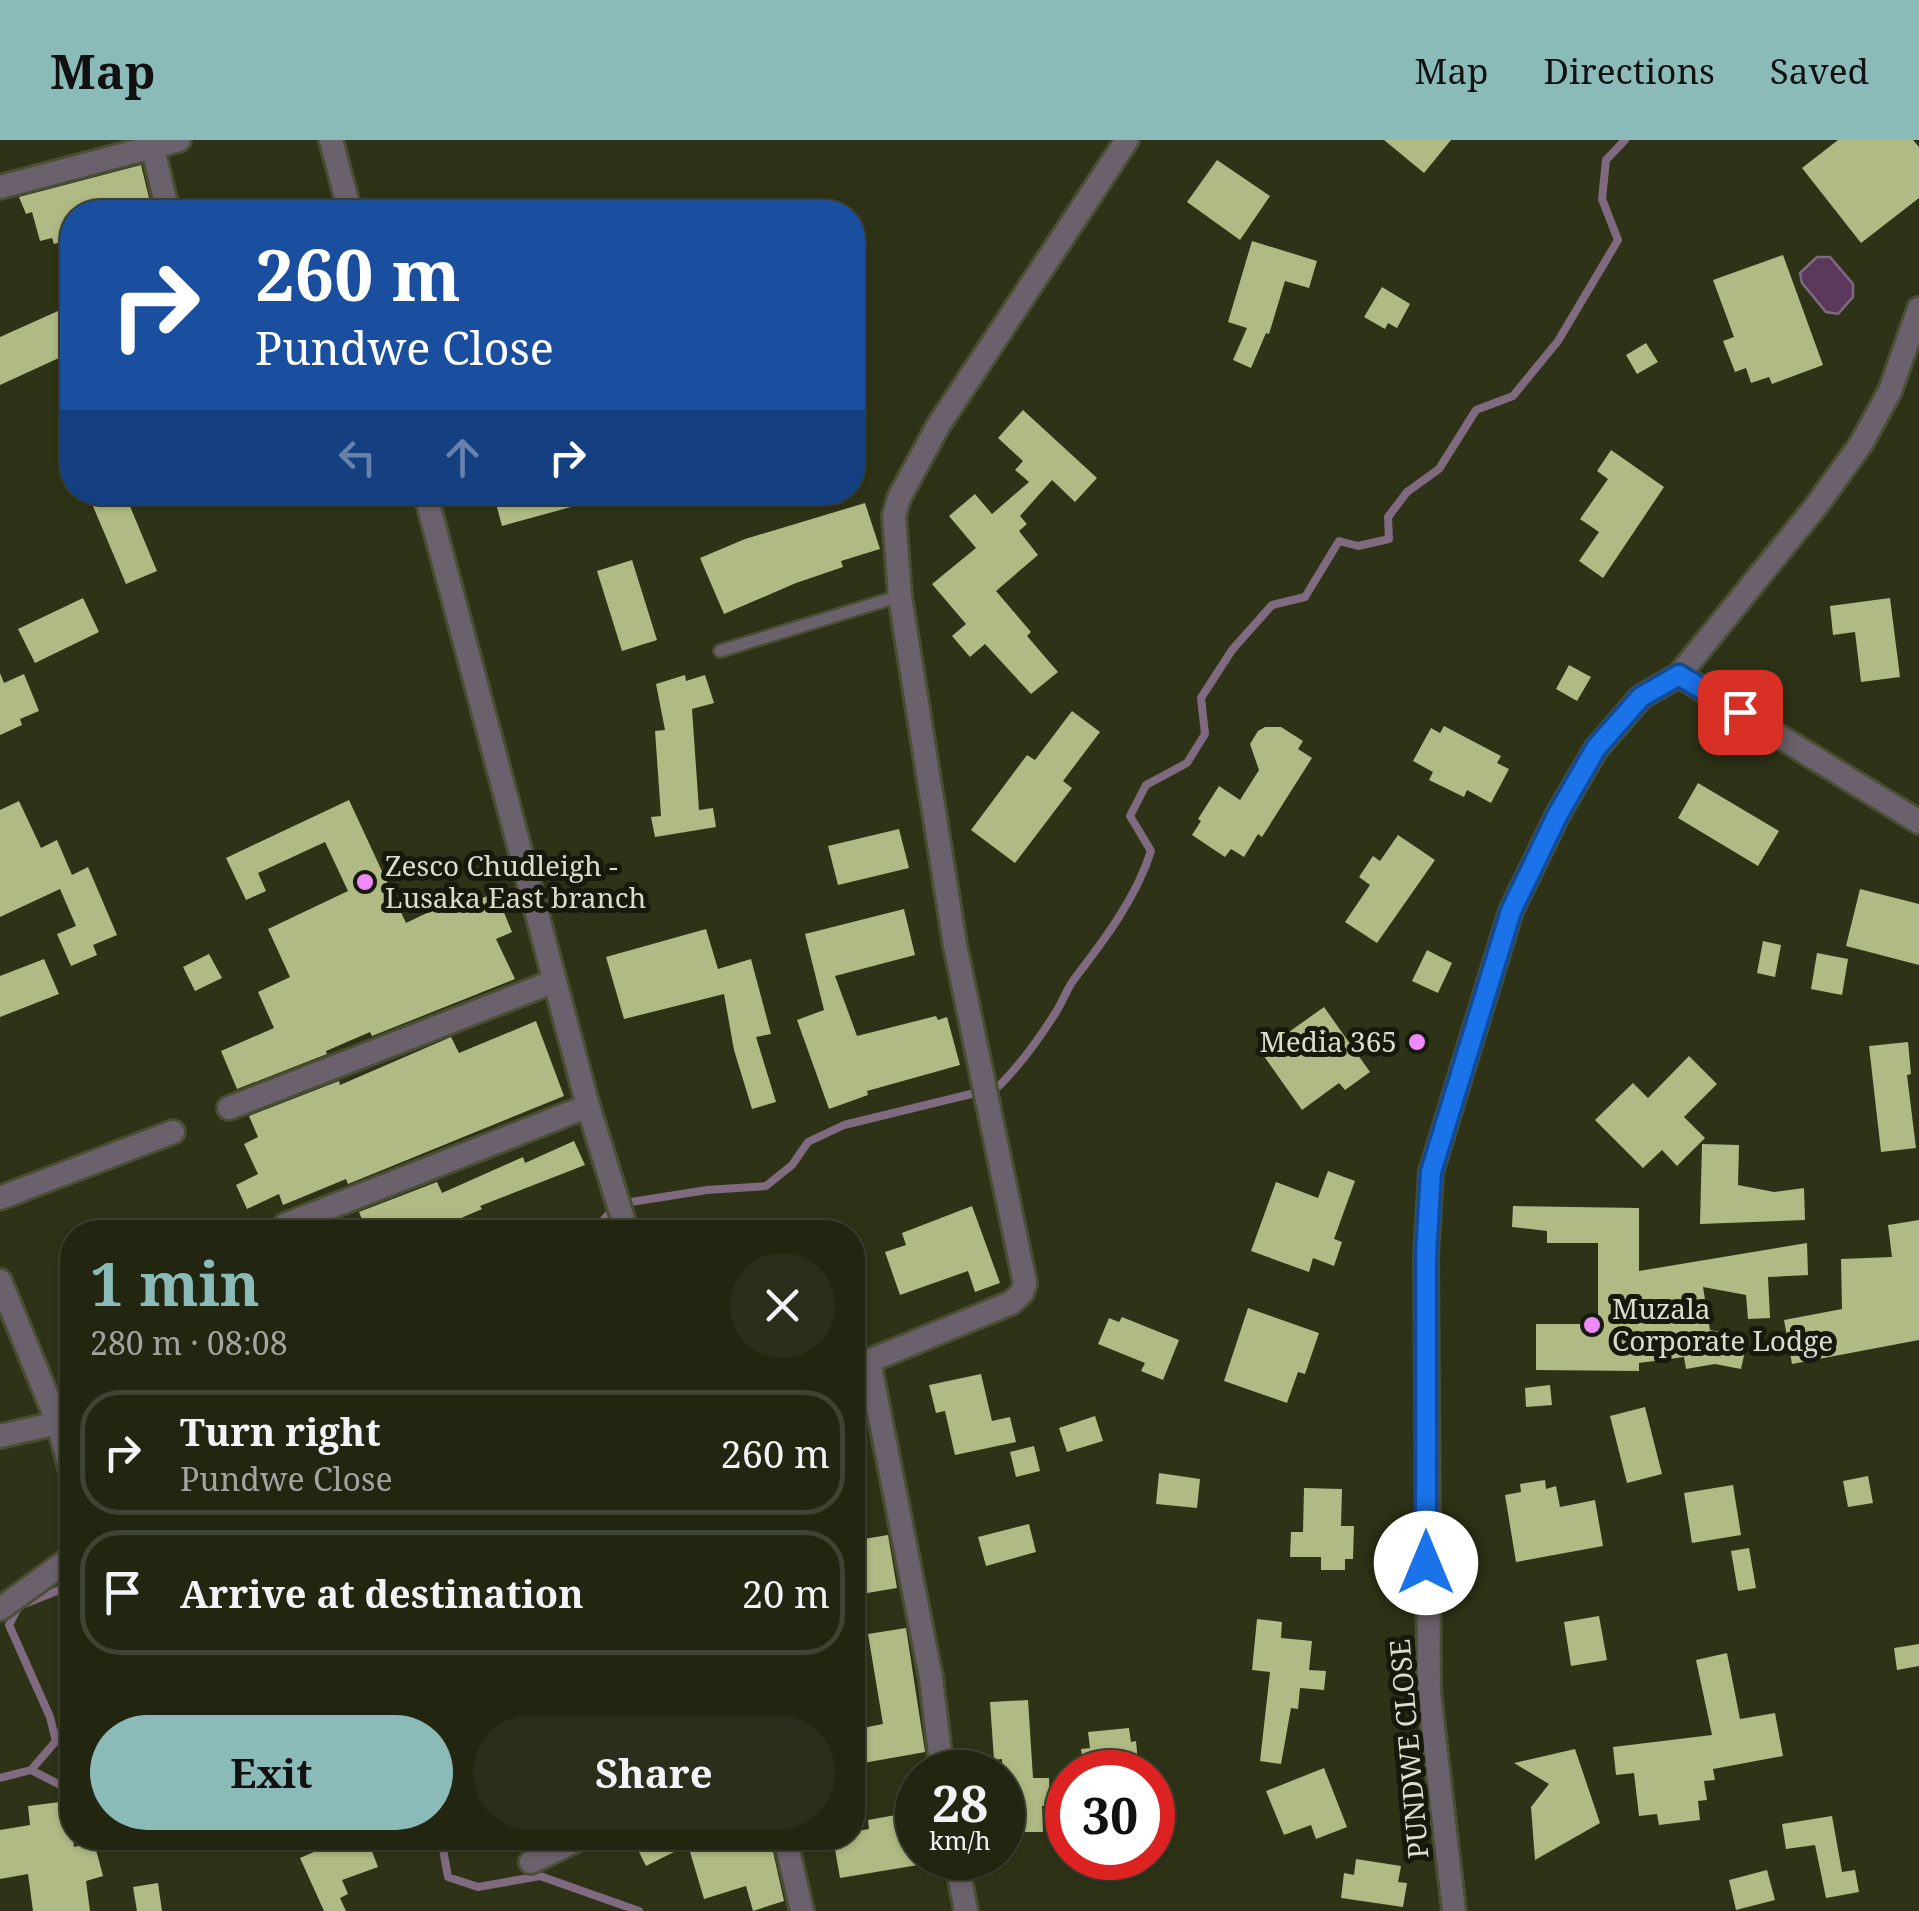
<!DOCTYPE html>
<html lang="en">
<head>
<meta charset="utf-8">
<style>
  :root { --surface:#222611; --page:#2a2e1a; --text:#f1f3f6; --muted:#a2a59f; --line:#3f4331; --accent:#8bbbb9 }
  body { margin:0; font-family:"Noto Serif",serif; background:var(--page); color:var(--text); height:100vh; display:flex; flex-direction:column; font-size:38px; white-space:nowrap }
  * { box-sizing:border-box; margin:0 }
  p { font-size:32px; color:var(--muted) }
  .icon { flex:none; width:55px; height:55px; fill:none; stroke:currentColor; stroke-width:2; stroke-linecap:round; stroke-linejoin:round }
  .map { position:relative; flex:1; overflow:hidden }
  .drawer { position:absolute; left:60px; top:1080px; width:805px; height:630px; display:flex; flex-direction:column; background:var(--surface); border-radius:40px; box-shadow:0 2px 8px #0004,0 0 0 2px var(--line) }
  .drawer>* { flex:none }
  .hud { position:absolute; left:60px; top:60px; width:805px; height:305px; border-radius:40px; box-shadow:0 2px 8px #0004,0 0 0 2px var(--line); background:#1a4fa0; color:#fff; overflow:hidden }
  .speed { position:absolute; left:895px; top:1610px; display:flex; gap:20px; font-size:50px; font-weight:700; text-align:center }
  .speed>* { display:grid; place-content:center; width:130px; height:130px; border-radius:50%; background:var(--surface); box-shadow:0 2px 8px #0004,0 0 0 2px var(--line); line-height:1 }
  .speed small { font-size:25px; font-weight:400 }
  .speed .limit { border:15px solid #d22; background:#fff; color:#111 }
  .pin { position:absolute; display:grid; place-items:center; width:85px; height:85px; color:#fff; margin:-42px; border-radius:20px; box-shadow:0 5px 15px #0006 }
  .me { position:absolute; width:110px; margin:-55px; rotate:0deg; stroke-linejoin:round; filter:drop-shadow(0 0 8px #0008) }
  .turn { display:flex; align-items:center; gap:35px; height:210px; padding:0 30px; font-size:45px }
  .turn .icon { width:130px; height:130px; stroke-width:2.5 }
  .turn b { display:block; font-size:70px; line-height:85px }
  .lanes { display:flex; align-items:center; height:95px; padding:0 30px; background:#0003; justify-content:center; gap:50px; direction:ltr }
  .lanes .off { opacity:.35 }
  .round { display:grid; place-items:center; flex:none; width:105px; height:105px; border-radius:52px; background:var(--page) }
  .summary { display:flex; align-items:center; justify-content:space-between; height:170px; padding:0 30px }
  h1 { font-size:60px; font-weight:700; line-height:75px; color:var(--accent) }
  .primary-button { display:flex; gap:20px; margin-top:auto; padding:20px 30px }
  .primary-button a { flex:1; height:115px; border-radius:60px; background:var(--accent); color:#111; font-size:40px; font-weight:700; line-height:115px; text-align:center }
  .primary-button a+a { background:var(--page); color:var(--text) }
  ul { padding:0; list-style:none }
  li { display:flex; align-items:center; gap:30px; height:125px; margin:0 20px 15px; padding:0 10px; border:5px solid var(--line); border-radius:40px }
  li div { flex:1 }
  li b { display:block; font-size:38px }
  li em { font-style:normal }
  header { display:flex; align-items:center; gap:60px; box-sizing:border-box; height:140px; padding:0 50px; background:var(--accent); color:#111 }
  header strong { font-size:48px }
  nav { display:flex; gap:55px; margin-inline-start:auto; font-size:35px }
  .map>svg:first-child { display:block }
  .water { fill:#5a395d; stroke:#806a7f; stroke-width:2.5 }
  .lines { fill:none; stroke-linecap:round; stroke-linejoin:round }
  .stream { stroke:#806a7f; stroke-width:8 }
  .building { fill:#afba85 }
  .lane-casing { stroke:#4a4e34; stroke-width:16 }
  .street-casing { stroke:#4a4e34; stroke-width:28 }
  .lane { stroke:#6b616c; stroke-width:11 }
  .street { stroke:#6b616c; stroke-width:22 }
  .route-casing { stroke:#114b97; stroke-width:25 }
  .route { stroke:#1a73e8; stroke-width:18 }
  .poi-dot { fill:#ee8bf8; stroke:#17190d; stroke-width:4 }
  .labels { text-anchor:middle; stroke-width:10; stroke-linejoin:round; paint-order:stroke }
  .poi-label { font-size:28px; fill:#dadecd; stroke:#17190d; text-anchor:start }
  .street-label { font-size:28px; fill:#dadecd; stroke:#17190d }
</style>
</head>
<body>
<header>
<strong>Map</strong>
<nav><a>Map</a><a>Directions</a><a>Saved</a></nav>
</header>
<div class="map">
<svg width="1919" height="1771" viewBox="0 0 1919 1771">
  <rect width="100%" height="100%" fill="#2e3317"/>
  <path class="water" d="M 1817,117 L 1830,117 L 1853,144 L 1853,157 L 1838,174 L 1826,172 L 1802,143 L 1800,133 Z"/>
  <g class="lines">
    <path class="stream" d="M 999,946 C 1021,924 1039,899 1056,872 C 1063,861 1067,848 1075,838 C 1105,799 1136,758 1151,711 L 1130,676 L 1146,645 L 1187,623 L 1205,594 L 1201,558 L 1232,510 L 1272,465 L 1305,457 L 1339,401 L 1358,406 L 1389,399 L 1388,377 L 1407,352 L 1439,329 L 1476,270 L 1513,256 L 1558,201 L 1618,100 L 1602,59 L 1606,20 L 1625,0
      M 631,1062 L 707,1050 L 766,1046 L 792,1025 L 808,1002 L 844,985 L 971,954
      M 593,1092 L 612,1070
      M 31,1630 L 56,1601 L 50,1577 L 9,1485 L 19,1466 L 72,1445
      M 0,1638 L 31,1630 L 72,1651
      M 204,1698 L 244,1701 L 249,1698
      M 441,1698 L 448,1737 L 478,1747 L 540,1736 L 639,1771"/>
  </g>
  <path class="building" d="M 1384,0 L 1451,0 L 1424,33 Z
    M 1838,0 L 1913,0 L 1919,7 L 1919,58 L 1861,103 L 1802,28 Z
    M 1217,20 L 1270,56 L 1240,100 L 1187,62 Z
    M 141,25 L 151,66 L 134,72 L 72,72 L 72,99 L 54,104 L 52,98 L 40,101 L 32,72 L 26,74 L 19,57 Z
    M 1252,101 L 1317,121 L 1309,148 L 1285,141 L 1269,194 L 1266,193 L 1251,228 L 1233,220 L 1247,188 L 1228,182 Z
    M 1783,115 L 1823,225 L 1772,244 L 1769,237 L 1751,243 L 1746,228 L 1735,232 L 1723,201 L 1734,197 L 1713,140 Z
    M 1382,147 L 1410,164 L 1397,188 L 1388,183 L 1385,189 L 1364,177 Z
    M 58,171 L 72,204 L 72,212 L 0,245 L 0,197 Z
    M 1646,203 L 1658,222 L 1637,234 L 1626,215 Z
    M 1023,270 L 1097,338 L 1075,362 L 1052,340 L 1020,376 L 1027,384 L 1019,391 L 1038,415 L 996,451 L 1031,492 L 1027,496 L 1058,532 L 1031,554 L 985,504 L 970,517 L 952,496 L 966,484 L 932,444 L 976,408 L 949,376 L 975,354 L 992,374 L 1029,342 L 1015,330 L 1023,321 L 998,298 Z
    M 1611,310 L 1664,347 L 1603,438 L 1579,421 L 1599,392 L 1580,379 L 1608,339 L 1597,331 Z
    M 118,352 L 124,352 L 157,431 L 126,444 L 92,364 Z
    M 493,352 L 600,352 L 600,359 L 502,386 Z
    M 865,363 L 880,409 L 841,421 L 843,427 L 796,443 L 724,474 L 700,418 L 745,399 Z
    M 632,420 L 657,500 L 622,511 L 597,431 Z
    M 83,458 L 99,492 L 35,523 L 18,489 Z
    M 1890,458 L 1900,537 L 1861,542 L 1855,492 L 1833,495 L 1830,466 Z
    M 1569,525 L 1591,537 L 1577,561 L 1556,549 Z
    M 0,533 L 4,543 L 24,534 L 39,571 L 20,579 L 22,585 L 0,595 Z
    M 685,535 L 686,541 L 705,535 L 714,563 L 692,569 L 699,670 L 713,668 L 716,687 L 655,697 L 651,677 L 661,676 L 655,591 L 665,590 L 656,544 Z
    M 1072,571 L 1100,592 L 1063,641 L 1072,648 L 1015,723 L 971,690 L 1027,615 L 1035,620 Z
    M 1444,586 L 1501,616 L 1497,623 L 1509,629 L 1491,663 L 1467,650 L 1464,657 L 1429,640 L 1433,632 L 1413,621 L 1431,588 L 1440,593 Z
    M 1265,587 L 1281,587 L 1303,601 L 1298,609 L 1312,618 L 1262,697 L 1258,694 L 1244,717 L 1231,709 L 1225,717 L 1192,695 L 1201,681 L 1198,679 L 1219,646 L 1240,660 L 1259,630 L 1250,604 L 1258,591 Z
    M 1698,643 L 1779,691 L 1758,726 L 1678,678 Z
    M 349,660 L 406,783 L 473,751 L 477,760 L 496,753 L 512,792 L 496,799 L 515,839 L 372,896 L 370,892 L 326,911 L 327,914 L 237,949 L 221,911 L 274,888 L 258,852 L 290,837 L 268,789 L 348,751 L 325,702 L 258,733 L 266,751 L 246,760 L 226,718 Z
    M 19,661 L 41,708 L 57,700 L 72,735 L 88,727 L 117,795 L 93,805 L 97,815 L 71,826 L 57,794 L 76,786 L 60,749 L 0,777 L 0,670 Z
    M 899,689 L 909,728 L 838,745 L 828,706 Z
    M 1398,695 L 1435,720 L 1377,803 L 1345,782 L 1370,745 L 1359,737 L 1373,716 L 1380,721 Z
    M 1860,749 L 1919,764 L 1919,825 L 1846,806 Z
    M 904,769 L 915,815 L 835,836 L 857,896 L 936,876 L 938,880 L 947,877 L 960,925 L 867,951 L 868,955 L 829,969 L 797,880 L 824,870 L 805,794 Z
    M 706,789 L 718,829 L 751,819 L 771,894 L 756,897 L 776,962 L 752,969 L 734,910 L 724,854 L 624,879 L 606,817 Z
    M 1763,801 L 1781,805 L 1775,837 L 1757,833 Z
    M 1427,810 L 1452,823 L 1438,853 L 1412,841 Z
    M 1817,813 L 1848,819 L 1842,855 L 1811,849 Z
    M 209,814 L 222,838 L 195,851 L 183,827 Z
    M 44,819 L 59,854 L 0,877 L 0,836 Z
    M 1324,867 L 1370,932 L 1345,950 L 1339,943 L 1302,970 L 1261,912 Z
    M 536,881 L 564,956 L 348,1044 L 346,1039 L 283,1065 L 279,1054 L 247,1069 L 236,1045 L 258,1034 L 244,1004 L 258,997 L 249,976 L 339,941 L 340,945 L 451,897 L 459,913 Z
    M 1908,902 L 1911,934 L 1907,935 L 1916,1008 L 1881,1012 L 1869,906 Z
    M 1689,916 L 1717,944 L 1684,977 L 1705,998 L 1677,1026 L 1662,1010 L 1643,1028 L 1595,980 L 1633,943 L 1648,958 Z
    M 574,1001 L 585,1025 L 480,1066 L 482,1069 L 452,1082 L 450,1078 L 438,1083 L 437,1079 L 405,1092 L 367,1092 L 359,1072 L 437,1042 L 442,1053 L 523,1017 L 525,1023 Z
    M 1702,1004 L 1739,1005 L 1738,1045 L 1774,1052 L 1804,1048 L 1805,1080 L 1700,1084 Z
    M 1328,1031 L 1355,1041 L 1334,1099 L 1342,1102 L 1334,1126 L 1313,1118 L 1309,1132 L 1251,1111 L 1276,1042 L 1318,1058 Z
    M 972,1066 L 1000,1143 L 975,1152 L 968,1131 L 900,1155 L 885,1112 L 906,1105 L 902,1093 Z
    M 1513,1066 L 1639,1068 L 1639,1131 L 1807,1103 L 1808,1135 L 1768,1137 L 1770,1178 L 1748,1179 L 1746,1155 L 1703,1147 L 1710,1190 L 1748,1197 L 1741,1229 L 1715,1224 L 1686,1229 L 1684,1217 L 1639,1223 L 1639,1231 L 1536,1230 L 1536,1184 L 1598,1184 L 1598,1103 L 1547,1103 L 1547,1091 L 1512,1087 Z
    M 1919,1080 L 1919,1200 L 1792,1224 L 1784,1180 L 1842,1169 L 1841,1119 L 1892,1117 L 1888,1085 Z
    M 1248,1168 L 1319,1193 L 1305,1234 L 1298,1232 L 1287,1263 L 1224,1241 Z
    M 1122,1177 L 1179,1200 L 1163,1240 L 1141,1231 L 1145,1223 L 1098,1204 L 1109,1178 L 1119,1182 Z
    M 981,1234 L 992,1281 L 1010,1277 L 1016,1302 L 955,1315 L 945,1271 L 936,1273 L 929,1245 Z
    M 1550,1245 L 1552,1265 L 1526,1267 L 1525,1248 Z
    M 1645,1267 L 1662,1334 L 1627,1343 L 1610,1276 Z
    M 1095,1276 L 1103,1301 L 1067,1312 L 1059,1288 Z
    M 1034,1306 L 1040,1331 L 1016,1337 L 1010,1312 Z
    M 1159,1333 L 1200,1339 L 1197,1368 L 1156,1364 Z
    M 1868,1336 L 1873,1363 L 1848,1367 L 1843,1341 Z
    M 1545,1340 L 1546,1349 L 1556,1346 L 1560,1367 L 1595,1360 L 1603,1406 L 1516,1422 L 1505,1355 L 1521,1352 L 1520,1344 Z
    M 1733,1345 L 1741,1395 L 1692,1403 L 1684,1353 Z
    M 1304,1348 L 1342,1349 L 1341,1386 L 1354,1386 L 1353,1419 L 1345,1419 L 1345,1430 L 1321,1430 L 1321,1417 L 1290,1417 L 1291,1392 L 1303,1392 Z
    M 1029,1384 L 1036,1412 L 986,1426 L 978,1397 Z
    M 888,1395 L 897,1448 L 867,1453 L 858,1400 Z
    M 1749,1408 L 1756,1448 L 1738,1451 L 1731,1411 Z
    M 1599,1476 L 1607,1520 L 1571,1526 L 1564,1482 Z
    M 1257,1479 L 1282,1482 L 1281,1498 L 1312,1501 L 1309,1530 L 1326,1531 L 1324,1550 L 1300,1548 L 1298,1569 L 1291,1568 L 1281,1624 L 1260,1621 L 1270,1532 L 1252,1530 Z
    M 906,1488 L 925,1612 L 852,1625 L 852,1590 L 883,1584 L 868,1494 Z
    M 1919,1504 L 1919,1526 L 1897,1530 L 1894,1508 Z
    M 1727,1513 L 1740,1579 L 1775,1573 L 1783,1616 L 1713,1629 L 1715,1640 L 1704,1641 L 1707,1660 L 1698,1661 L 1700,1680 L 1659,1685 L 1657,1674 L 1639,1676 L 1634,1633 L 1616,1635 L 1613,1607 L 1712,1595 L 1696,1520 Z
    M 1028,1560 L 1033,1638 L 1049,1638 L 1050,1666 L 1042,1666 L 1043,1692 L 1018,1692 L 1017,1671 L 1009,1671 L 1009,1660 L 1004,1660 L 1002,1619 L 994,1620 L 990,1562 Z
    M 1129,1588 L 1131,1602 L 1136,1601 L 1138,1622 L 1131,1623 L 1132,1632 L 1084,1632 L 1081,1609 L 1090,1608 L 1088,1592 Z
    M 1575,1609 L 1600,1683 L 1535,1720 L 1531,1667 L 1549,1644 L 1514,1623 Z
    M 1324,1628 L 1347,1687 L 1316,1699 L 1311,1685 L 1284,1695 L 1266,1651 Z
    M 68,1661 L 74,1707 L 94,1702 L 103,1736 L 86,1741 L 90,1771 L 33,1771 L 28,1734 L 0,1739 L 0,1690 L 30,1685 L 28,1666 Z
    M 918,1671 L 918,1725 L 840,1738 L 833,1698 L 852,1698 L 852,1692 L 869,1689 L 868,1680 Z
    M 1832,1676 L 1842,1732 L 1855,1730 L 1859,1752 L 1826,1758 L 1815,1705 L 1786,1709 L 1782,1684 Z
    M 346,1698 L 367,1698 L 378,1727 L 342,1740 L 348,1754 L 340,1758 L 346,1771 L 324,1771 L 300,1718 Z
    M 632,1698 L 770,1698 L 784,1761 L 753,1771 L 746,1746 L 704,1759 L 688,1705 L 646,1726 Z
    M 1356,1719 L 1401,1726 L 1398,1742 L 1407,1743 L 1403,1767 L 1341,1758 L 1344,1733 L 1354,1735 Z
    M 1767,1730 L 1775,1760 L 1736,1770 L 1729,1740 Z
    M 158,1743 L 162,1771 L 137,1771 L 133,1747 Z"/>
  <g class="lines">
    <g class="lane-casing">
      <path id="lane" d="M 720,511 L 900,456"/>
    </g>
    <g class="street-casing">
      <path id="street" d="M 331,0 L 350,72
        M 153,9 L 168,72
        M 0,47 L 179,0
        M 425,352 L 588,966 L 627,1092
        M 1679,535 L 1919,682
        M 229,968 L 555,841
        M 0,1058 L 173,992
        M 285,1085 L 588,966
        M 0,1141 L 58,1283 L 72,1334
        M 0,1296 L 58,1283
        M 0,1469 L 72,1417
        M 942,1632 L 931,1538 L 869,1221 L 1011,1163 L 1022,1153 L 1025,1143 L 955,805 L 900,456 L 894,376 L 899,358 L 938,286 L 1127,0
        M 785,1698 L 802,1771
        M 956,1718 L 966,1771
        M 531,1722 L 581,1698
        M 1454,1771 L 1429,1552 L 1426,1115 L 1431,1032 L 1511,771 L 1558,674 L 1596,609 L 1641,557 L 1679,535 L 1817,365 L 1861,304 L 1890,251 L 1919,169"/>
    </g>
    <use href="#lane" class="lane"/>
    <use href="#street" class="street"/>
  </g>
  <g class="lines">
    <g class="route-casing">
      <path id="route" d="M 1426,1423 L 1426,1114 L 1431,1032 L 1511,771 L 1558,674 L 1596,608 L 1641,557 L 1679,535 L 1740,572"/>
    </g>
    <use href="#route" class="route"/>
  </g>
  <g class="poi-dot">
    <circle cx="365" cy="742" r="10"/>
    <circle cx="1417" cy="902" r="10"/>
    <circle cx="1592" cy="1185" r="10"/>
  </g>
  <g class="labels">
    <g class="poi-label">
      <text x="385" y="736">Zesco Chudleigh -<tspan x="385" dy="32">Lusaka East branch</tspan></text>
      <text x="1397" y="912" text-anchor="end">Media 365</text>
      <text x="1612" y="1179">Muzala<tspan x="1612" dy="32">Corporate Lodge</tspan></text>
    </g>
    <g class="street-label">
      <text transform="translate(1409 1609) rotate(-95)" y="10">PUNDWE CLOSE</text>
    </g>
  </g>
</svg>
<div class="speed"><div>28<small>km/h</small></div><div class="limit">30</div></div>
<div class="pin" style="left:1740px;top:572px;background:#d93025"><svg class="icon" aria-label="arrive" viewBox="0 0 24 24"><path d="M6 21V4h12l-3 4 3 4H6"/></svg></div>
<svg class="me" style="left:1426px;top:1423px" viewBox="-20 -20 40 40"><circle r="19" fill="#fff"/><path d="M0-13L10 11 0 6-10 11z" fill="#1a73e8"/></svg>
<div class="hud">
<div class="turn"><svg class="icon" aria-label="right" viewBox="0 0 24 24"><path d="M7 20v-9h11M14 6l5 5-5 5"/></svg><div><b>260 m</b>Pundwe Close</div></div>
<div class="lanes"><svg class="icon off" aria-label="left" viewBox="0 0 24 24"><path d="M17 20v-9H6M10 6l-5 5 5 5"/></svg><svg class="icon off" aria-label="ahead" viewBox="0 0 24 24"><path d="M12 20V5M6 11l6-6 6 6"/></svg><svg class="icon" aria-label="right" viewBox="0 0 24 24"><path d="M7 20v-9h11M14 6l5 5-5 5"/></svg></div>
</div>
<section class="drawer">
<div class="summary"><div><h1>1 min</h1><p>280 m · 08:08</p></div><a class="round"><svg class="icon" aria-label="close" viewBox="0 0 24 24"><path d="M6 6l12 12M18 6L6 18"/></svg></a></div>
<ul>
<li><svg class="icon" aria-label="right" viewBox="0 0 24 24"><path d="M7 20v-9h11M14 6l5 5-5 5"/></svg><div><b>Turn right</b><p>Pundwe Close</p></div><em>260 m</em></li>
<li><svg class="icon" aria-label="arrive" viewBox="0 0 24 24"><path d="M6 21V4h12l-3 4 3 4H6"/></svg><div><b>Arrive at destination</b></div><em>20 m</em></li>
</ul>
<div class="primary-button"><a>Exit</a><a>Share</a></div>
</section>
</div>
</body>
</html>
